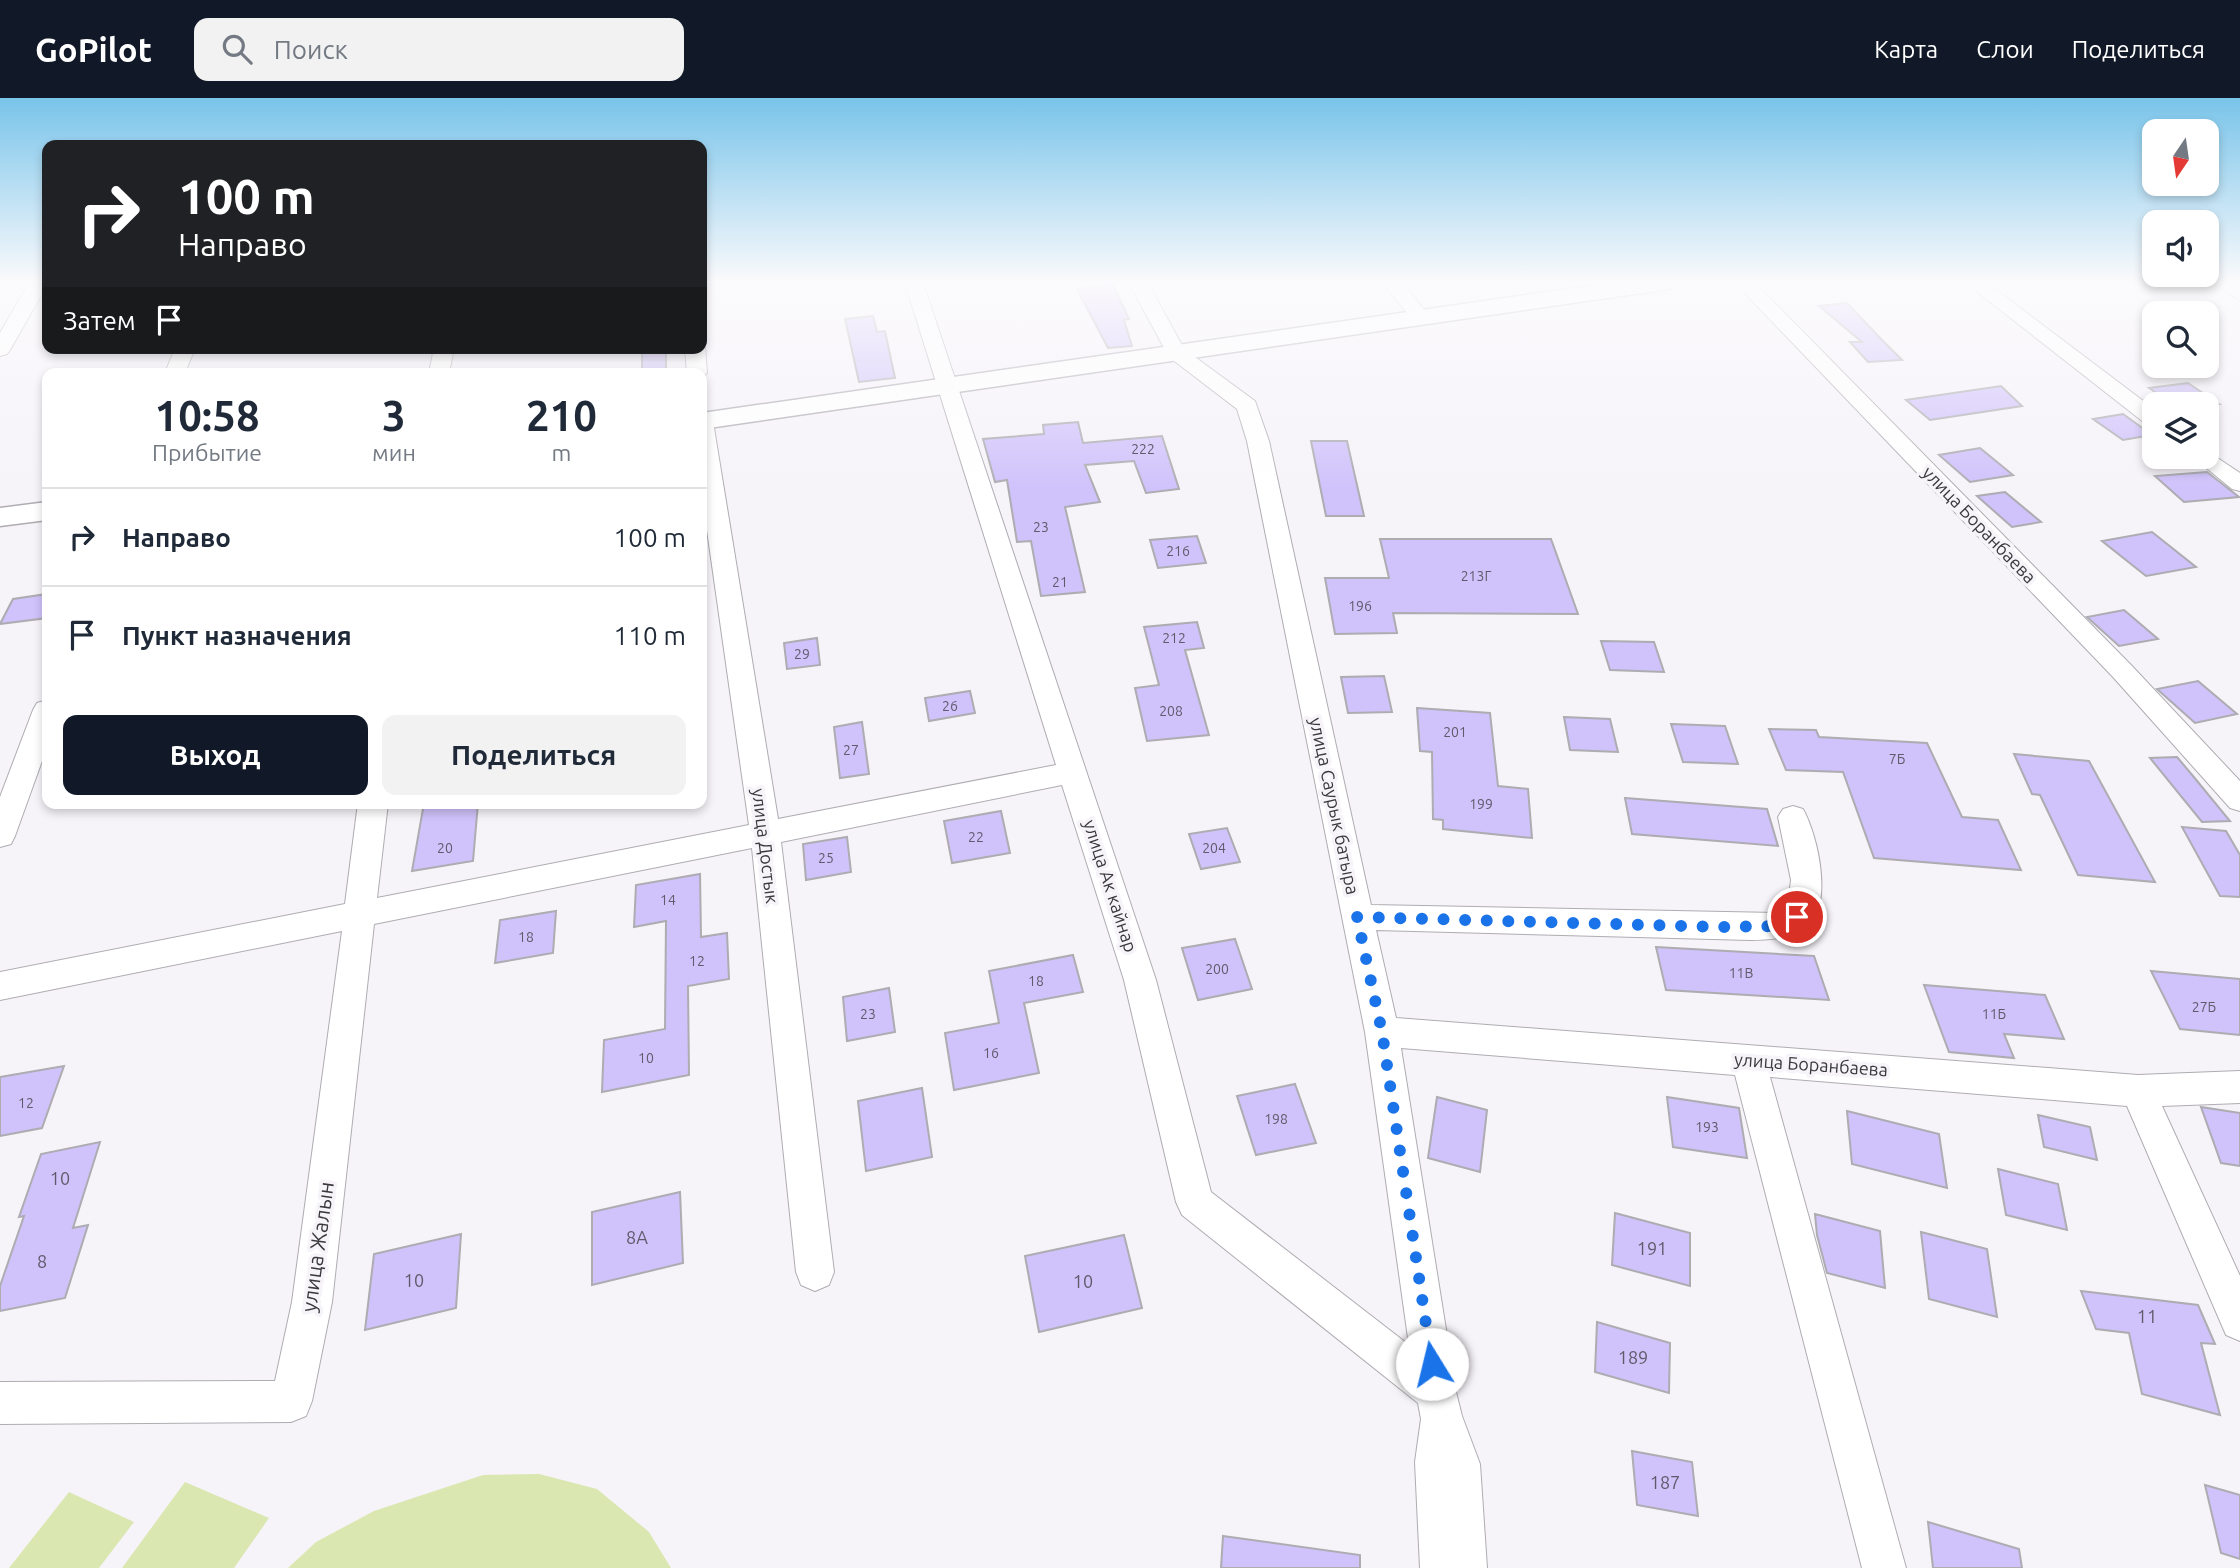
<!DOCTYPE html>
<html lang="ru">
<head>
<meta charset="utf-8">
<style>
  :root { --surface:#fff; --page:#f2f2f3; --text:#1f2937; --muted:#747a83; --line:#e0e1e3; --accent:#111827 }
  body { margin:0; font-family:Ubuntu,sans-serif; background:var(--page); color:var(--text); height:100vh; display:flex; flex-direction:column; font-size:26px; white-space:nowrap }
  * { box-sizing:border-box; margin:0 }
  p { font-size:23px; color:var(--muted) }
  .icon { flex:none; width:38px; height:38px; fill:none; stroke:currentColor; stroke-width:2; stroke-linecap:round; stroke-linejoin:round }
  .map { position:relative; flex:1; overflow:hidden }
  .drawer { position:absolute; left:42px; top:270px; width:665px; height:441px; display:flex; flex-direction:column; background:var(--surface); border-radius:14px; box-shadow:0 4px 10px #0003 }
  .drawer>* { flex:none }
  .hud { position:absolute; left:42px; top:42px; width:665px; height:214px; border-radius:14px; box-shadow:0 4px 10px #0003; background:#202124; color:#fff; overflow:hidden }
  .needle { width:46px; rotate:193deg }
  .buttons { position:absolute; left:2142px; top:21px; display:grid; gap:14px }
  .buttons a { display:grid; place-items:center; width:77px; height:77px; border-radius:14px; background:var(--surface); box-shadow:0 4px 10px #0003; font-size:35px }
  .pin { position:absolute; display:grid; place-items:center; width:60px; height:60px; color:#fff; margin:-30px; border:4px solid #fff; border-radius:50%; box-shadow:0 2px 7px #0007 }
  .me { position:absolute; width:77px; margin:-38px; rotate:351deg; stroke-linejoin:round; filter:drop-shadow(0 0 5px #0008) }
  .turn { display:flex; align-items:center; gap:24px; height:147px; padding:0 21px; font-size:32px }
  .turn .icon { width:91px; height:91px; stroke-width:2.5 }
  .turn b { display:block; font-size:49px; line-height:60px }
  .then { display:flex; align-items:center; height:66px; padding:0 21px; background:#0003; gap:14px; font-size:26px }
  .eta { display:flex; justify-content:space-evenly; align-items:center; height:119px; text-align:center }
  .eta b { font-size:42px; font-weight:600; line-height:49px }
  .button { display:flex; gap:14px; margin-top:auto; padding:14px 21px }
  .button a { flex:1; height:80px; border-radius:14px; background:var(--accent); color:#fff; font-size:28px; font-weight:600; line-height:80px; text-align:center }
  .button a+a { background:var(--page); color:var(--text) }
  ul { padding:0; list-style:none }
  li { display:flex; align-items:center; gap:21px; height:98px; padding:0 21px; border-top:2px solid var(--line) }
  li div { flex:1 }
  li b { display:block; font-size:26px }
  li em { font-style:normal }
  header { display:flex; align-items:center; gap:42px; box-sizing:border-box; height:98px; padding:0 35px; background:var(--accent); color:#fff }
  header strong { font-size:33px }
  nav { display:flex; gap:38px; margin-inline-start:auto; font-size:24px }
  .search { width:490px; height:63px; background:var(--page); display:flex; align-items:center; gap:18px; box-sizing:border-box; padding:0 24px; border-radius:14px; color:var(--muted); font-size:26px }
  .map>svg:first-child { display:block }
  .green { fill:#dbe7b0 }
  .building { fill:#d0c2fb; stroke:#adacb1; stroke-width:2 }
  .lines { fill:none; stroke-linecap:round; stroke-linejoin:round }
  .street-casing { stroke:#afacb2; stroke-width:2 }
  .secondary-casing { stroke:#afacb2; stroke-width:3 }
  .street { fill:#fff; fill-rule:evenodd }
  .secondary { fill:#fff; fill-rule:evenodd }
  .route { stroke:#1a73e8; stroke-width:12; stroke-dasharray:0 21.6 }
  .labels { text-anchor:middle; stroke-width:7; stroke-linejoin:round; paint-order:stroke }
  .number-label { font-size:14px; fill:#605b6b }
  .street-label { font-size:18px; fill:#3a393b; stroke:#f6f3f9 }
  .near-number-label { font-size:18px; fill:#605b6b }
  .near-street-label { font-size:21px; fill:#3a393b; stroke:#f6f3f9 }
</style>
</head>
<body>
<header>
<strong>GoPilot</strong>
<div class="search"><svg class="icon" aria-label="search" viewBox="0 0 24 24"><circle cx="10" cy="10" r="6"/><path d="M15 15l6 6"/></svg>Поиск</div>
<nav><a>Карта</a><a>Слои</a><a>Поделиться</a></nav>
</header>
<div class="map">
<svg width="2240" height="1470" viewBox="0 0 2240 1470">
  <rect width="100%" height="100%" fill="#f6f3f9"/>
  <path class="green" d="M 539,1376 L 597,1391 L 649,1434 L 671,1470 L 288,1470 L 316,1444 L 374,1413 L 483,1377 Z
    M 185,1384 L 269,1420 L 234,1470 L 122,1470 Z
    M 69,1394 L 134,1424 L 99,1470 L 9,1470 Z"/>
  <path class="building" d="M 1113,186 L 1129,221 L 1124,222 L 1132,248 L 1108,250 L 1077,191 Z
    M 1847,205 L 1883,243 L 1902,262 L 1868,264 L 1850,244 L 1862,244 L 1819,208 Z
    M 873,218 L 877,234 L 885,233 L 895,280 L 859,284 L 845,221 Z
    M 642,250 L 666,250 L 666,272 L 642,275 Z
    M 2188,285 L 2219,306 L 2172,306 L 2149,290 Z
    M 2001,288 L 2022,308 L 1930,322 L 1906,302 Z
    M 2123,316 L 2152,337 L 2123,342 L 2093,321 Z
    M 1078,324 L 1083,345 L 1162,338 L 1179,391 L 1146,395 L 1134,363 L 1085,367 L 1100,404 L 1065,409 L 1085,494 L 1041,498 L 1031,443 L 1017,444 L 1007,382 L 995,384 L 983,341 L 1044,336 L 1043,327 Z
    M 1311,343 L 1347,343 L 1364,418 L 1326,418 Z
    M 1980,350 L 2013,377 L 1970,384 L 1939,357 Z
    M 2207,374 L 2239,399 L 2184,404 L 2155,378 Z
    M 2005,394 L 2041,424 L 2012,429 L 1977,398 Z
    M 2152,434 L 2196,469 L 2146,478 L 2102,443 Z
    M 1197,438 L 1206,465 L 1158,470 L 1150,442 Z
    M 1380,441 L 1551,441 L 1578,516 L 1393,515 L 1397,535 L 1335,536 L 1325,480 L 1389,480 Z
    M 47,496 L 47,520 L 0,526 L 13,501 Z
    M 2124,512 L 2158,541 L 2119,548 L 2087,519 Z
    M 1197,524 L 1204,550 L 1185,552 L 1209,637 L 1147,643 L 1135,590 L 1159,587 L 1144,529 Z
    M 817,540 L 820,567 L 787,571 L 784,545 Z
    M 1601,543 L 1654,544 L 1664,574 L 1610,572 Z
    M 1384,578 L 1392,614 L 1348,615 L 1341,579 Z
    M 2198,583 L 2237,616 L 2195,625 L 2157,591 Z
    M 970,593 L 975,615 L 929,623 L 925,600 Z
    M 1417,610 L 1490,615 L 1498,688 L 1528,691 L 1532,740 L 1443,731 L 1443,722 L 1433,721 L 1432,654 L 1420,653 Z
    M 1564,619 L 1610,621 L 1618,654 L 1570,652 Z
    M 862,624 L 869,676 L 840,680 L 834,629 Z
    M 1671,626 L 1725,628 L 1738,666 L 1683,664 Z
    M 1769,631 L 1816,632 L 1819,639 L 1927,645 L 1962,719 L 1998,722 L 2021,772 L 1874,760 L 1843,674 L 1786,672 Z
    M 2014,656 L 2089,663 L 2155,784 L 2078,777 L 2040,697 L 2032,696 Z
    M 2177,659 L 2193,678 L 2230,723 L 2202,724 L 2150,660 Z
    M 1625,700 L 1767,711 L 1778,748 L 1632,736 Z
    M 424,705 L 478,705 L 473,763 L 412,773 Z
    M 1001,713 L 1010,755 L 952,765 L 944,723 Z
    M 2182,729 L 2226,733 L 2240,757 L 2240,799 L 2220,798 Z
    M 1227,730 L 1240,764 L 1201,771 L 1189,736 Z
    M 847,739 L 851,774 L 806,782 L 803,746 Z
    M 700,776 L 701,839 L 727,835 L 729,881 L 688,888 L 689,977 L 602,994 L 604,942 L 665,931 L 666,823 L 634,829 L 636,787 Z
    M 556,813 L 553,855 L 495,865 L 500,822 Z
    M 1235,841 L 1252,891 L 1198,902 L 1182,850 Z
    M 1656,849 L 1814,858 L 1829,902 L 1666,892 Z
    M 1073,857 L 1083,894 L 1024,905 L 1039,975 L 954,992 L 945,935 L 999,925 L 989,873 Z
    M 2151,873 L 2240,881 L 2240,937 L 2180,931 Z
    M 1924,887 L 2045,897 L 2064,941 L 2004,936 L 2014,960 L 1949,954 Z
    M 889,890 L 895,934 L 847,943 L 843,899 Z
    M 64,968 L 42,1030 L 0,1038 L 0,979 Z
    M 1295,986 L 1316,1045 L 1256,1057 L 1237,998 Z
    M 922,990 L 932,1059 L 866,1073 L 858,1003 Z
    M 1437,999 L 1487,1012 L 1480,1074 L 1428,1060 Z
    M 1667,999 L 1739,1010 L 1747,1060 L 1673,1049 Z
    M 2201,1009 L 2240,1015 L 2240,1068 L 2221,1065 Z
    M 1847,1013 L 1939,1036 L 1947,1090 L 1852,1066 Z
    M 2038,1017 L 2090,1029 L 2097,1062 L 2044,1049 Z
    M 100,1044 L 73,1130 L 88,1127 L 65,1200 L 0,1213 L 0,1188 L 24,1118 L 19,1119 L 41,1056 Z
    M 1998,1071 L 2058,1086 L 2067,1132 L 2006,1117 Z
    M 680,1094 L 683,1165 L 592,1187 L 592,1114 Z
    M 1615,1115 L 1690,1135 L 1690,1188 L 1612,1167 Z
    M 1815,1116 L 1880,1133 L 1885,1190 L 1827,1175 L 1817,1137 Z
    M 1921,1134 L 1987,1151 L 1997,1219 L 1929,1201 Z
    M 461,1136 L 456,1210 L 365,1232 L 374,1156 Z
    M 1124,1137 L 1142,1210 L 1039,1234 L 1025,1158 Z
    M 2081,1193 L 2198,1207 L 2215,1246 L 2201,1245 L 2220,1317 L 2142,1296 L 2129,1235 L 2096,1231 Z
    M 1597,1224 L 1670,1245 L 1669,1295 L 1595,1274 Z
    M 1632,1353 L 1692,1364 L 1698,1418 L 1637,1407 Z
    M 2205,1387 L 2240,1397 L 2240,1461 L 2221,1455 Z
    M 1928,1424 L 2019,1451 L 2022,1470 L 1933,1470 Z
    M 1223,1438 L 1360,1457 L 1360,1470 L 1221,1470 Z"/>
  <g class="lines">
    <g class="street-casing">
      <path id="street" d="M 29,185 L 47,187 L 10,252 L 7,256 L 0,258 L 0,235 Z
        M 905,185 L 923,185 L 1156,882 L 1211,1094 L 1409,1247 L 1365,934 L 1247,343 L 1237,311 L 1169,259 L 1129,185 L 1148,185 L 1184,251 L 1255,303 L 1269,343 L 1371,807 L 1776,815 L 1788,806 L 1791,782 L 1778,719 L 1783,711 L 1793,708 L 1803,711 C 1818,738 1836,813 1802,832 C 1786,841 1767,842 1750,842 L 1376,832 L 1396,920 L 2138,977 L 2240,973 L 2240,1005 L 2162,1008 L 2240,1178 L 2240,1243 L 2226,1237 L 2127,1008 L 1770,979 L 1906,1470 L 1862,1470 L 1735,977 L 1401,950 L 1456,1294 L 1462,1318 L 1480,1366 L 1487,1470 L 1420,1470 L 1415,1364 L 1421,1321 L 1418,1305 L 1182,1117 L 1176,1104 L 1124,882 L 1062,687 L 781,744 L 834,1174 L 829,1187 L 815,1193 L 801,1187 L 796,1174 L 752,750 L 374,826 L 332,1204 L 312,1303 L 306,1318 L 291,1324 L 0,1326 L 0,1284 L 275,1283 L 292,1204 L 342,833 L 0,902 L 0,874 L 345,806 L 358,705 L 388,705 L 377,800 L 749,727 L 702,397 L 702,318 L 710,319 L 713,324 L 778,721 L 1056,667 Z
        M 1383,185 L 1402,185 L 1431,220 L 1428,224 L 1414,224 Z
        M 1735,185 L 1755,185 L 2131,567 L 2240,683 L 2240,713 L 2230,710 L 2113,579 Z
        M 1966,185 L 1987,185 L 2154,311 L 2154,327 L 2146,326 Z
        M 2213,185 L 2236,185 L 2240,188 L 2240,202 Z
        M 702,246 L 705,250 L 707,275 L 702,280 L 702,275 L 687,275 L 685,250 L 702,250 Z
        M 175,250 L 195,250 L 185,275 L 165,275 Z
        M 434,250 L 454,250 L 449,275 L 429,275 Z
        M 2207,353 L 2240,375 L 2240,393 L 2232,391 L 2193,359 L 2207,359 Z
        M 47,602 L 47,649 L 15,738 L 11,746 L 0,749 L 0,699 L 33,612 L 37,605 Z"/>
    </g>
    <g class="secondary-casing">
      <path id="secondary" d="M 1610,185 L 1675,185 L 1672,190 L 1663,192 L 702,331 L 702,315 Z
        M 47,404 L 47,422 L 0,428 L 0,410 Z"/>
    </g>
    <use href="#street" class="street"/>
    <use href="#secondary" class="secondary"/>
  </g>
  <linearGradient id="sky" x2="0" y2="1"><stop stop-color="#79c4ea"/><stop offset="0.47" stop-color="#fbfafc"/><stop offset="1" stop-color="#fbfafc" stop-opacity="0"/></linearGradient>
  <rect width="2240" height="391" fill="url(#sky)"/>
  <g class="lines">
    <path class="route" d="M 1432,1266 L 1382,934 L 1357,819 L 1722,829 L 1780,828 L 1797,819"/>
  </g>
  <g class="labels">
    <g class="number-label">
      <text x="1143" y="356">222</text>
      <text x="1041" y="434">23</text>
      <text x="1178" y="458">216</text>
      <text x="1476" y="483">213Г</text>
      <text x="1060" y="489">21</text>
      <text x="1360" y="513">196</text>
      <text x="1174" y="545">212</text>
      <text x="802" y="561">29</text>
      <text x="950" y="613">26</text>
      <text x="1171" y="618">208</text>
      <text x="1455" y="639">201</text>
      <text x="851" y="657">27</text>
      <text x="1897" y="666">7Б</text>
      <text x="1481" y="711">199</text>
      <text x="976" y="744">22</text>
      <text x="445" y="755">20</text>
      <text x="1214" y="755">204</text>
      <text x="826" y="765">25</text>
      <text x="668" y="807">14</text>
      <text x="526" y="844">18</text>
      <text x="697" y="868">12</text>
      <text x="1217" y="876">200</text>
      <text x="1741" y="880">11В</text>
      <text x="1036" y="888">18</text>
      <text x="2204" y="914">27Б</text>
      <text x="868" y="921">23</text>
      <text x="1994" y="921">11Б</text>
      <text x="991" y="960">16</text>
      <text x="646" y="965">10</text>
      <text x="26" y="1010">12</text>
      <text x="1276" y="1026">198</text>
      <text x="1707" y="1034">193</text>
    </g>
    <g class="street-label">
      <text transform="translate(1979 427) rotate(46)" y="6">улица Боранбаева</text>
      <text transform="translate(1334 708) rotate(78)" y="6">улица Саурык батыра</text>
      <text transform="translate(765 748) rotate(83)" y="6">улица Достык</text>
      <text transform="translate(1110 788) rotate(72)" y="6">улица Ак кайнар</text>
      <text transform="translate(1811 967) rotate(4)" y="6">улица Боранбаева</text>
    </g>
    <g class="near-number-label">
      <text x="60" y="1087">10</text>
      <text x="637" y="1146">8А</text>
      <text x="1652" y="1157">191</text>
      <text x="42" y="1170">8</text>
      <text x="414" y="1189">10</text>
      <text x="1083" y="1190">10</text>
      <text x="2147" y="1225">11</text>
      <text x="1633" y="1266">189</text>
      <text x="1665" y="1391">187</text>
    </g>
    <g class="near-street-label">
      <text transform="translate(318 1149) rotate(-82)" y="7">улица Жалын</text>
    </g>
  </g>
</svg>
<div class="buttons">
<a><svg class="needle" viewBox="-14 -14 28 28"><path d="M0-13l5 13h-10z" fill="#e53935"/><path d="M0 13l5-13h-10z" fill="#747a83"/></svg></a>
<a><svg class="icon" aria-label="sound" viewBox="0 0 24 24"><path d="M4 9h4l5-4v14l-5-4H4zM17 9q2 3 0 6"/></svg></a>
<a><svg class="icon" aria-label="search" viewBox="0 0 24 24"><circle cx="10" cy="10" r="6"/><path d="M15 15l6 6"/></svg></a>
<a><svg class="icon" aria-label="layers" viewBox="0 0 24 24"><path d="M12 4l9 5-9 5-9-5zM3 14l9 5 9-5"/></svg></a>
</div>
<div class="pin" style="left:1797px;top:819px;background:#d93025"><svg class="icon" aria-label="arrive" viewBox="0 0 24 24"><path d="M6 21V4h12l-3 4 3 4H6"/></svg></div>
<svg class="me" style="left:1432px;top:1266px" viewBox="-20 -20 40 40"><circle r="19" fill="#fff"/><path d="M0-13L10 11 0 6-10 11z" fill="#1a73e8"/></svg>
<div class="hud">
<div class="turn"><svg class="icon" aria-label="right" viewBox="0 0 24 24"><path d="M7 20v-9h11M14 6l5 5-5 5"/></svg><div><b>100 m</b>Направо</div></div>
<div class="then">Затем<svg class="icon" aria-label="arrive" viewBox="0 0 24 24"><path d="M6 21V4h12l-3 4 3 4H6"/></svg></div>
</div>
<section class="drawer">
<div class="eta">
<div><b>10:58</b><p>Прибытие</p></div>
<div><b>3</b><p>мин</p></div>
<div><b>210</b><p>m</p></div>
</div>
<ul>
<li><svg class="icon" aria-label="right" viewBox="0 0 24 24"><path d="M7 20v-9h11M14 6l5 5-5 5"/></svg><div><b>Направо</b></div><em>100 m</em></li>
<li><svg class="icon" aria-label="arrive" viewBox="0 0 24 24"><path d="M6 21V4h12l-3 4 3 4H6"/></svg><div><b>Пункт назначения</b></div><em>110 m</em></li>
</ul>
<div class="button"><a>Выход</a><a>Поделиться</a></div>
</section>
</div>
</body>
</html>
